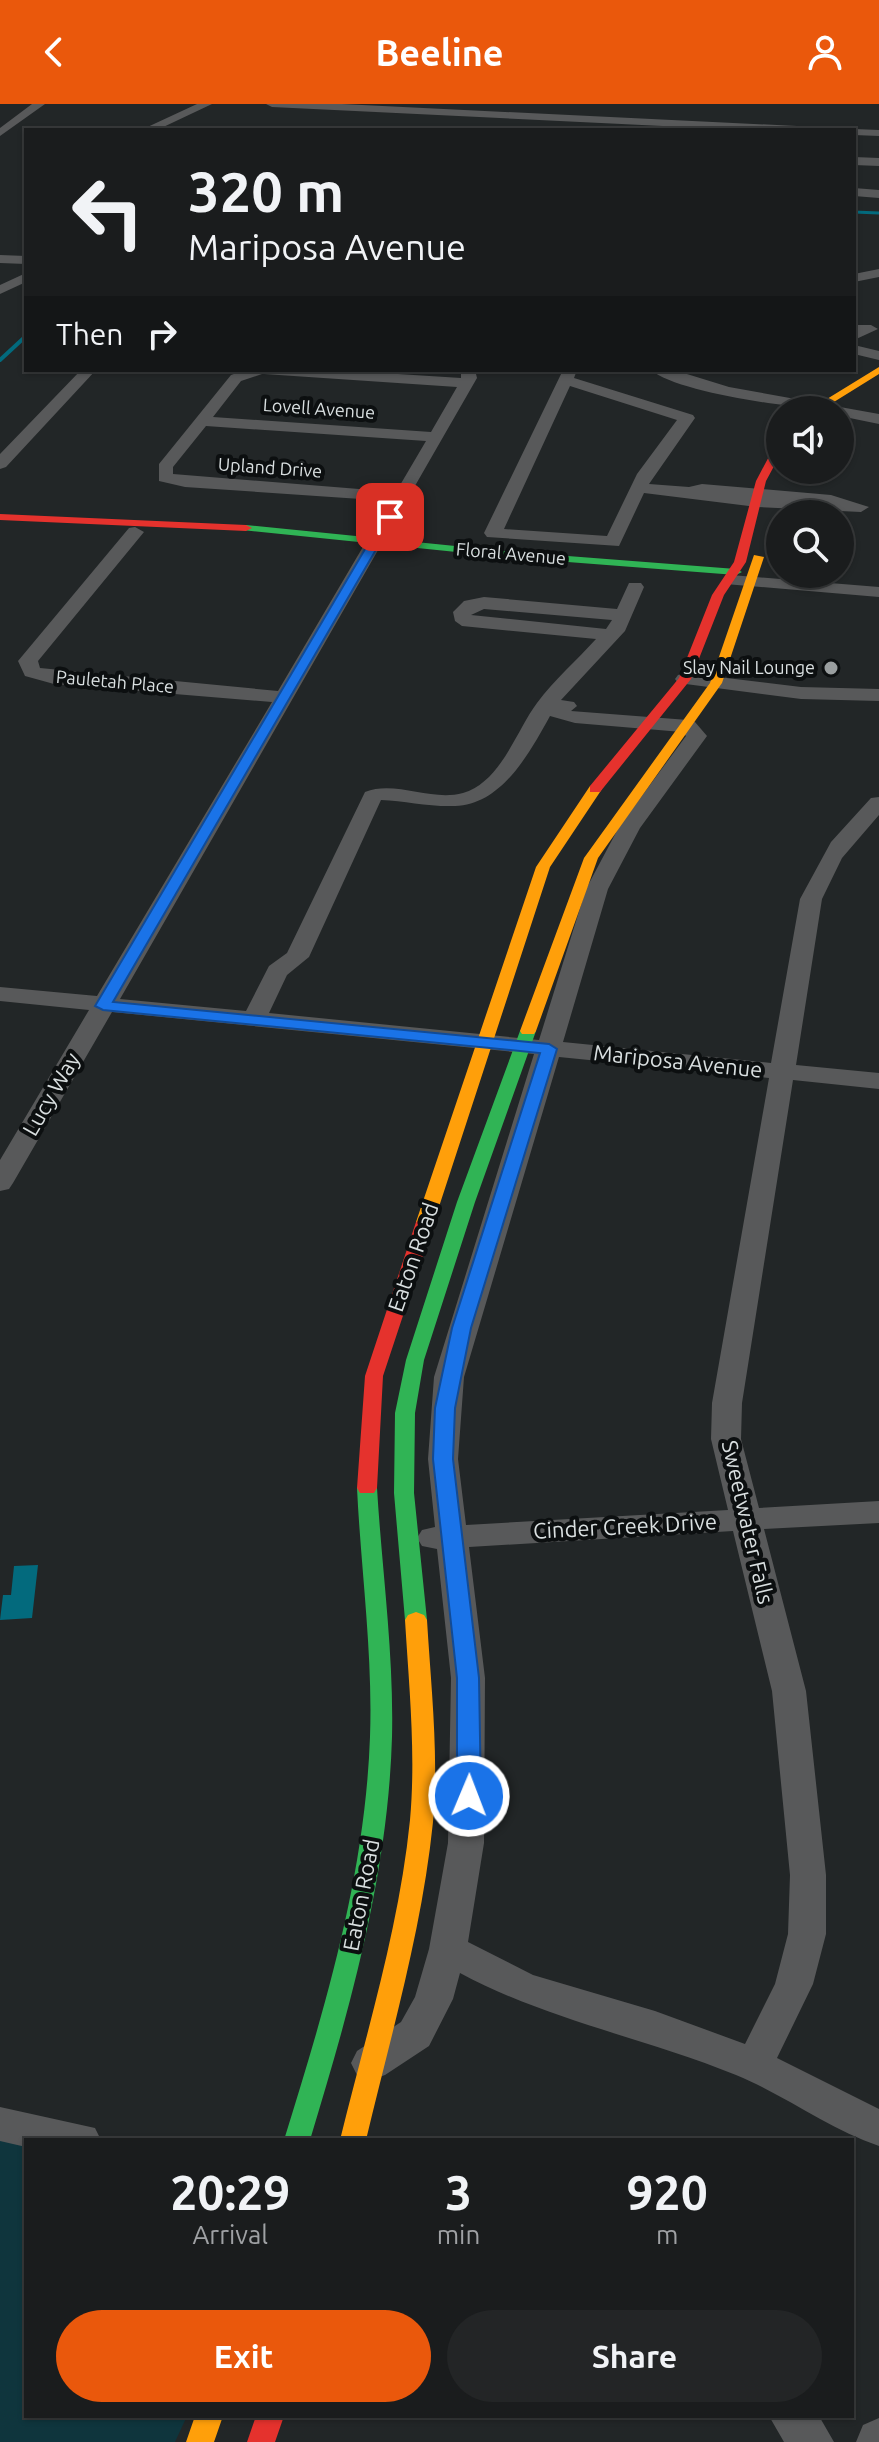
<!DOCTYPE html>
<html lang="en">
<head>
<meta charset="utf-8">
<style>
  :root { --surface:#1a1c1d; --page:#232526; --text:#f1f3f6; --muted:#9fa1a4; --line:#383a3b; --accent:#ea580c }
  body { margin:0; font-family:Ubuntu,sans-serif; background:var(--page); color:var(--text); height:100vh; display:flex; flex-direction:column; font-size:30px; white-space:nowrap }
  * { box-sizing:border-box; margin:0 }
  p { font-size:26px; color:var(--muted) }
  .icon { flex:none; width:44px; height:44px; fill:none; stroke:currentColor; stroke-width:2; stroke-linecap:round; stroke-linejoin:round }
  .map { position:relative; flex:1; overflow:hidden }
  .sheet { position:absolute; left:24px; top:2034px; width:830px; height:280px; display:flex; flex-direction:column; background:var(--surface); border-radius:0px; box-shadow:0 2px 6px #0004,0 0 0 2px var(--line) }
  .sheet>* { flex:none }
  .guide { position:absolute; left:24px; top:24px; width:832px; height:244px; border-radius:0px; box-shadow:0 2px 6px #0004,0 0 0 2px var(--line); background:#1a1c1d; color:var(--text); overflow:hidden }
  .buttons { position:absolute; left:766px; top:292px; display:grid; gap:16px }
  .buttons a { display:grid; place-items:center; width:88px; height:88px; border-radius:50%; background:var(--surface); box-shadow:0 2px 6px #0004,0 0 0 2px var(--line); font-size:40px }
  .pin { position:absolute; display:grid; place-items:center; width:68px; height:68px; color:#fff; margin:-34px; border-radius:16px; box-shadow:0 4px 12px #0006 }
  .me { position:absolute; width:88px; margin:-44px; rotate:1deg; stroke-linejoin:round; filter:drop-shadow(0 0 6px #0008) }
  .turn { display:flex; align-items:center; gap:28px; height:168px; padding:0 32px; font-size:36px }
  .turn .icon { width:104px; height:104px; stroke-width:2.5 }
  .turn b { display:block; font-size:56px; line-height:68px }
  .then { display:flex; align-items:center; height:76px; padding:0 32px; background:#0003; gap:16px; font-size:30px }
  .eta { display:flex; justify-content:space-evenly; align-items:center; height:136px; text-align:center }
  .eta b { font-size:48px; font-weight:700; line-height:56px }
  .button { display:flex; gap:16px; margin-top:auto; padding:16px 32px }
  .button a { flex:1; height:92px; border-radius:48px; background:var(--accent); color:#fff; font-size:32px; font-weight:700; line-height:92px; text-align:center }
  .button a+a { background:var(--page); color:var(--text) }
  header { display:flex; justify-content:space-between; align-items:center; height:104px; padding:0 32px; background:var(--accent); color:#fff; font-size:36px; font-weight:700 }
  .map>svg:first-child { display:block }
  .green { fill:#0f353d }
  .water { fill:#036a7d }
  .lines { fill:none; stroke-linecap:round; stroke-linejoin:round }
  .stream-far1 { stroke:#036a7d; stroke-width:3 }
  .stream { stroke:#036a7d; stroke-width:4 }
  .street { fill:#58595a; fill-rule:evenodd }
  .fast { fill:#30b455; fill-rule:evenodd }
  .slow { fill:#ff9f0a; fill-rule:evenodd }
  .jam { fill:#e5322d; fill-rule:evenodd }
  .route { fill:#1a73e8; stroke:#114b97; stroke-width:2 }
  .poi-dot { fill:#999e9f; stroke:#0c0f10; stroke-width:3 }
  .labels { text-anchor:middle; stroke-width:8; stroke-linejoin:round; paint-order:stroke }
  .far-street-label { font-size:18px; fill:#d9dfe0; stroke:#0c0f10 }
  .far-poi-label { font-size:18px; fill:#d9dfe0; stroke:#0c0f10; text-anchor:end }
  .street-label { font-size:22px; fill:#d9dfe0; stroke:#0c0f10 }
</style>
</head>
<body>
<header><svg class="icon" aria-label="back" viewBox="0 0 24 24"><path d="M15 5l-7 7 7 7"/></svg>Beeline<svg class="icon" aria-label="person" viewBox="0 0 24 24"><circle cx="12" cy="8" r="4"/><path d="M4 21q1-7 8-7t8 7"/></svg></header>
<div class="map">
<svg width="879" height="2338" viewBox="0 0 879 2338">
  <rect width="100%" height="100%" fill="#222627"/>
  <path class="green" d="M 0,2028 L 26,2036 L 26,2312 L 187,2312 L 175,2338 L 0,2338 Z"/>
  <path class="water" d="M 38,1461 L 32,1514 L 0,1516 L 3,1491 L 11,1491 L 14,1462 Z"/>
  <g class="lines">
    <path class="stream-far1" d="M 854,108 L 879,109"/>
    <path class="stream" d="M 0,256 L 26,232"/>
    <path class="street" d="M 32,0 L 45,0 L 0,32 L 0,24 Z
      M 197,0 L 212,0 L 157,26 L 141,26 Z
      M 266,0 L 342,0 L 817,23 L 823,26 L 745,26 L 272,3 Z
      M 854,25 L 879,26 L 879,32 L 854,31 L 854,26 L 850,26 Z
      M 854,53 L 879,54 L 879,62 L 854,61 Z
      M 854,84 L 879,86 L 879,94 L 854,92 Z
      M 0,151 L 26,152 L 26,160 L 0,159 Z
      M 879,165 L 879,173 L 854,178 L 854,170 Z
      M 26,169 L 26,178 L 0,190 L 0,181 Z
      M 854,221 L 871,221 L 878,225 L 854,236 Z
      M 854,241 L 879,247 L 879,256 L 854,250 Z
      M 81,266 L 96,266 L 6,363 L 0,365 L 0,350 Z
      M 245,266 L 335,266 L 461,274 L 461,266 L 475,266 L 477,274 L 120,895 L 246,907 L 269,862 L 287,849 L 365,688 C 396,676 431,698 463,689 C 501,678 516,627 537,599 C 554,576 577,556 596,535 L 462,522 L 455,517 L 453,508 L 464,497 L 484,493 L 617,505 L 629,479 L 641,479 L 644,483 L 625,527 L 561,596 L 574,598 L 577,602 L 571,607 L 688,616 L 695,618 L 707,632 L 640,724 L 608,785 L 563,938 L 771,959 L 800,795 L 831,738 L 871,694 L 879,693 L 879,711 L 842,754 L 822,795 L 796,961 L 879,969 L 879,985 L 793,976 L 742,1299 L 741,1335 L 759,1404 L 879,1397 L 879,1419 L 764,1425 L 806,1587 L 826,1771 L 826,1830 L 813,1880 L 777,1954 L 879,2005 L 879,2042 C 829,2025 785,1991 736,1971 C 645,1934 547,1916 460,1869 L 453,1895 L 429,1942 L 385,1971 L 371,1976 L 357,1971 L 351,1959 L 357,1947 L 401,1918 L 415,1893 L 429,1845 L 448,1739 L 451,1574 L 437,1445 L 422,1442 L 417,1434 L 422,1426 L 435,1423 L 428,1355 L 434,1273 L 534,950 L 112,908 L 13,1079 L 9,1085 L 0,1087 L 0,1056 L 89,906 L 0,897 L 0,883 L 97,892 L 272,598 L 54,580 L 25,572 L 18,557 L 129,424 L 135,423 L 144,428 L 38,557 L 40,564 L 278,587 L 390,397 L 185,383 L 159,377 L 159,360 L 231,271 ZM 262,270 L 264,270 L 457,283 L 431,328 L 213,313 L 241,277 ZM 206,322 L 426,337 L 396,388 L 173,370 L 173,363 ZM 484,505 L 612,516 L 606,525 L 471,511 ZM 550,612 L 575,619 L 682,628 L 686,632 L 619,723 L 586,785 L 539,936 L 269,909 L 287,871 L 309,853 L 381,696 C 405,697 430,703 455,702 C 502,701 530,648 550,612 ZM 559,953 L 769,974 L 712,1299 L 711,1335 L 728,1406 L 466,1421 L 458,1355 L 464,1273 ZM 733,1427 L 772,1587 L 790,1771 L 788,1830 L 775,1880 L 745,1940 L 655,1907 L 533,1871 L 468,1838 L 484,1739 L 485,1574 L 469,1443 Z
      M 563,266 L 577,266 L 574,274 L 693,311 L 695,314 L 649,380 L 689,383 L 702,380 L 831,391 L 869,403 L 861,408 L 757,403 L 644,389 L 619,442 L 487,433 L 484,429 ZM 570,282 L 677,316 L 637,370 L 607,432 L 504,425 Z
      M 651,266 L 674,266 L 729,283 L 879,310 L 879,320 L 840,312 L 840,306 C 803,306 677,289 651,266 Z
      M 731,471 L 879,483 L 879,493 L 725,480 L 725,472 Z
      M 685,569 L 801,583 L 879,585 L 879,597 L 801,595 L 678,579 L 675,575 L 678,571 Z
      M 0,2003 L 95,2024 L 101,2036 L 26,2036 L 26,2043 L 0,2037 Z
      M 769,2312 L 819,2312 L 834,2338 L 784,2338 Z
      M 879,2314 L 879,2338 L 856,2338 L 863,2321 Z"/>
    <path class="fast" d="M 246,421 L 516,448 L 736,465 L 742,468 L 736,471 L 516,454 L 242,426 L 242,422 Z
      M 528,922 L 536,927 L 475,1098 L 424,1256 L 415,1309 L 414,1389 L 427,1516 L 424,1521 L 408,1521 L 405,1516 L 394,1389 L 395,1309 L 406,1256 L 457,1098 L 520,927 Z
      M 367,1377 L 374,1379 L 377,1384 C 382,1467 394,1550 392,1633 C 388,1771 350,1904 310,2036 L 284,2036 C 325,1904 365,1772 370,1633 C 373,1550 361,1467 357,1384 L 360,1379 Z"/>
    <path class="slow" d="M 879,263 L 879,270 L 821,306 L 809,306 Z
      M 754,451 L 764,453 L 722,579 L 598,754 L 536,927 L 534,930 L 522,930 L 520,927 L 584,754 L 710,579 Z
      M 595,681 L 602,685 L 550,763 L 434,1118 L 425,1123 L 419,1122 L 416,1118 L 536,763 L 590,682 Z
      M 416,1508 L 424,1511 L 427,1516 C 431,1583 439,1651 433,1718 C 422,1826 391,1931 366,2036 L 340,2036 C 366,1930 399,1825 410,1716 C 416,1649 409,1583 405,1516 L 408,1511 Z
      M 195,2312 L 223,2312 L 214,2338 L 186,2338 Z"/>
    <path class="jam" d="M 780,338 L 780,351 L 766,377 L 746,458 L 724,491 L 691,575 L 600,688 L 590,688 L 590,682 L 679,574 L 712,491 L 734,458 L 756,377 L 775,341 Z
      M 0,410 L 246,421 L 252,424 L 246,427 L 0,416 Z
      M 425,1113 L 434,1118 L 383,1272 L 377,1384 L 374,1389 L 360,1389 L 357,1384 L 365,1272 L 416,1118 Z
      M 256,2312 L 284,2312 L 275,2338 L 247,2338 Z"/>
  </g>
  <path class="route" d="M 390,410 L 395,413 L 113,898 L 549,940 L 557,945 L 471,1224 L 455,1304 L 453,1355 L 479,1574 L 481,1692 L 477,1698 L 461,1698 L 457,1692 L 457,1574 L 433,1355 L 435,1304 L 452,1224 L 540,949 L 103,906 L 95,902 L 384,413 Z"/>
  <circle class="poi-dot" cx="831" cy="564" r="8"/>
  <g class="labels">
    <g class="far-street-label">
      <text transform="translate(319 305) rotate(4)" y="6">Lovell Avenue</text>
      <text transform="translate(270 364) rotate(4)" y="6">Upland Drive</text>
      <text transform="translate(511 450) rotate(5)" y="6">Floral Avenue</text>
      <text transform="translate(115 578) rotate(5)" y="6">Pauletah Place</text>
    </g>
    <g class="far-poi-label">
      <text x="815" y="570">Slay Nail Lounge</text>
    </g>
    <g class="street-label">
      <text transform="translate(678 957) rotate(6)" y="8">Mariposa Avenue</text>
      <text transform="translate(51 990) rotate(-60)" y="8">Lucy Way</text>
      <text transform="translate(413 1153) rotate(-71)" y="8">Eaton Road</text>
      <text transform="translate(748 1418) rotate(77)" y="8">Sweetwater Falls</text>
      <text transform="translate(625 1422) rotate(-3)" y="8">Cinder Creek Drive</text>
      <text transform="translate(361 1791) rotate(-79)" y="8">Eaton Road</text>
    </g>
  </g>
</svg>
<div class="buttons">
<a><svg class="icon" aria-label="sound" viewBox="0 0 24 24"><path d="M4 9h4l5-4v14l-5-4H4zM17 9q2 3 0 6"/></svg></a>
<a><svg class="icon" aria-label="search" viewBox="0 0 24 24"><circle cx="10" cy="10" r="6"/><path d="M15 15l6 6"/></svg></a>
</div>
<div class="pin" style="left:390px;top:413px;background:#d93025"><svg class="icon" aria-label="arrive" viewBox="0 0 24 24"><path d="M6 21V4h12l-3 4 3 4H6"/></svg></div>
<svg class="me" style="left:469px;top:1692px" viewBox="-20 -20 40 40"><circle r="17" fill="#1a73e8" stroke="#fff" stroke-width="3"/><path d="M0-11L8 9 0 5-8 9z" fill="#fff"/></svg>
<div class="guide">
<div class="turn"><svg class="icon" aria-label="left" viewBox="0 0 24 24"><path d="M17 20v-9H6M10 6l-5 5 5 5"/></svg><div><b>320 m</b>Mariposa Avenue</div></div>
<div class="then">Then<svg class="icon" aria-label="right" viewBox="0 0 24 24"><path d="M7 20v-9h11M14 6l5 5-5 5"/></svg></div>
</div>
<section class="sheet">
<div class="eta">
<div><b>20:29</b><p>Arrival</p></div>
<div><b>3</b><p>min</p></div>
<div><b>920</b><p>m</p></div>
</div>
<div class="button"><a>Exit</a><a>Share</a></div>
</section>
</div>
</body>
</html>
